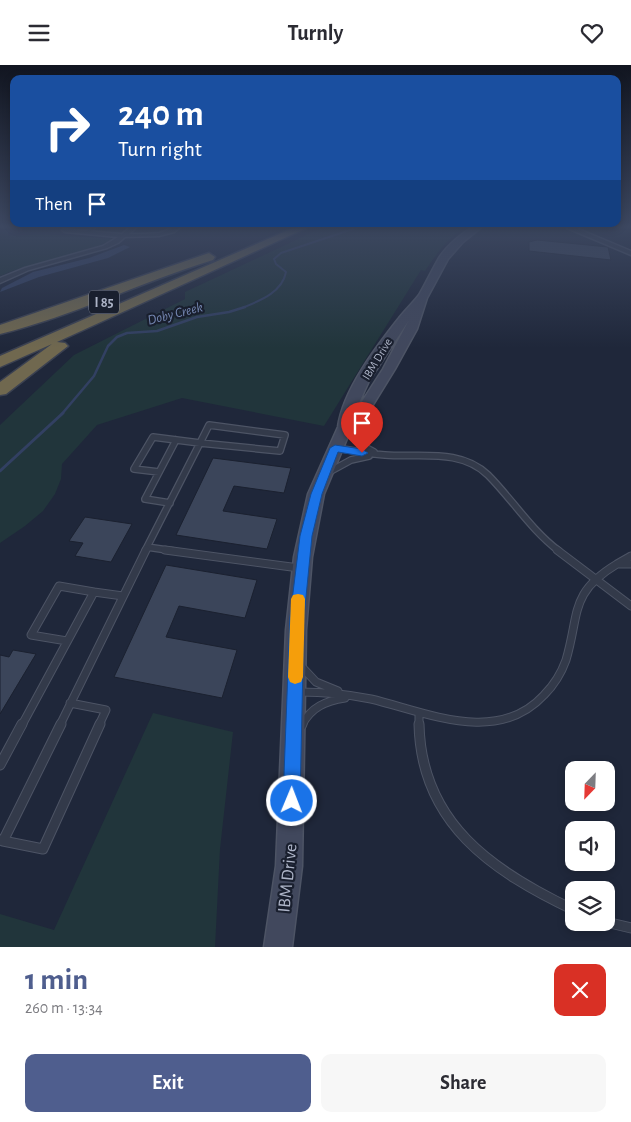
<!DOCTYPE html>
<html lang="en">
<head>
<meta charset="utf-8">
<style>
  :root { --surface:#fff; --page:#f7f7f7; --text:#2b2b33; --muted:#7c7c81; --accent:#4f5e8e }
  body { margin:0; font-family:"Alegreya Sans",sans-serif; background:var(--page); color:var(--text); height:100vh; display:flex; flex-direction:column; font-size:19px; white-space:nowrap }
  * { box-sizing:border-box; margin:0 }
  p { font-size:16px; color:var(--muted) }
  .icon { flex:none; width:28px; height:28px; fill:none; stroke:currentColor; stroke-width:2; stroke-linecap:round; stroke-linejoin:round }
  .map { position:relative; height:882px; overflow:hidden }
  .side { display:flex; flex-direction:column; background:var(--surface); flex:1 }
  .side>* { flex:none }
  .hud { position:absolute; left:10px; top:10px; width:611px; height:152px; border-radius:10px; box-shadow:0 2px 8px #0003; background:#1a4fa0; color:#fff; overflow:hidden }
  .needle { width:32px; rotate:203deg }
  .fabs { position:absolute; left:565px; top:696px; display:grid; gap:10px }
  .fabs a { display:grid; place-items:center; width:50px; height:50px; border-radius:10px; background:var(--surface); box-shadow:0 2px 8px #0003; font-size:25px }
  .pin { position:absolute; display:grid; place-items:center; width:42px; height:42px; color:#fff; margin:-51px -21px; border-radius:50% 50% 50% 0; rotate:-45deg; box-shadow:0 0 5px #0007 }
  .pin .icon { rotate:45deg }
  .me { position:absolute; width:55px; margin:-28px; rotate:1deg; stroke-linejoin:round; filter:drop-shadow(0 0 4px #0008) }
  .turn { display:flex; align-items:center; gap:18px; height:105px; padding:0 25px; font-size:22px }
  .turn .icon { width:65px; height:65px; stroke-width:2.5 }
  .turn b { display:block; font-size:35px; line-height:42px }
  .then { display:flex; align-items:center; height:48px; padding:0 25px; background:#0003; gap:10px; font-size:19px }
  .round { display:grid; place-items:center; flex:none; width:52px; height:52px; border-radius:10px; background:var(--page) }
  .headline { display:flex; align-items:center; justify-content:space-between; height:85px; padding:0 25px }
  h1 { font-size:30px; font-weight:700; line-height:38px; color:var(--accent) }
  .action { display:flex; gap:10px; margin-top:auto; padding:10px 25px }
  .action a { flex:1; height:58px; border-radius:10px; background:var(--accent); color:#fff; font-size:20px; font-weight:700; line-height:58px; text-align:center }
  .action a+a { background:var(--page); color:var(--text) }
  header { display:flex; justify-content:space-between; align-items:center; height:65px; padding:0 25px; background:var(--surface); font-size:22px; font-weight:700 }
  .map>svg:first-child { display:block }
  .green { fill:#21353b }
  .water { fill:#324062 }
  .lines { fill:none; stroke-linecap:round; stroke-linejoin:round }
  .stream-far2 { stroke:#324062; stroke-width:2 }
  .stream-far1 { stroke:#324062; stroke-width:2.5 }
  .stream { stroke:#324062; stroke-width:3 }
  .building { fill:#3b455a; stroke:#1b2130 }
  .lane-far3-casing { stroke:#4d5465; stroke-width:4.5 }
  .lane-far2-casing { stroke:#4d5465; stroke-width:8 }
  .lane-far1-casing { stroke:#4d5465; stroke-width:9 }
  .lane-casing { stroke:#4d5465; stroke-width:11 }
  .street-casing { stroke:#4d5465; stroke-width:3 }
  .secondary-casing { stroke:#4d5465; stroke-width:3 }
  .highway-casing { stroke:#3b4151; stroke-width:3 }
  .lane-far3 { stroke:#333a4a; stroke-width:3 }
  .lane-far2 { stroke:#333a4a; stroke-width:5.5 }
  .lane-far1 { stroke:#333a4a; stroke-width:7 }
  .lane { stroke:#333a4a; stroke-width:9 }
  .street { fill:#333a4a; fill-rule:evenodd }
  .secondary { fill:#41485d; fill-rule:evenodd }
  .highway { fill:#70684f; fill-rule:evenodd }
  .route { fill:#1a73e8; stroke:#114b97 }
  .slow { fill:#f59e0b }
  .labels { text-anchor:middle; stroke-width:4.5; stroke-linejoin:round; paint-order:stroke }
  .far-street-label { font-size:12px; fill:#adb4c7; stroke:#191f2e }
  .shield { fill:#191f2e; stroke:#818799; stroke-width:1 }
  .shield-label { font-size:14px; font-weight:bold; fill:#adb4c7 }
  .far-water-label { font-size:14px; font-style:italic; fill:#7486b1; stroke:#191f2e }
  .near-street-label { font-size:18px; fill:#adb4c7; stroke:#191f2e }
</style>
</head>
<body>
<header><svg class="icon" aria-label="menu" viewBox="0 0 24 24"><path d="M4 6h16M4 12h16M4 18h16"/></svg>Turnly<svg class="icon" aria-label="heart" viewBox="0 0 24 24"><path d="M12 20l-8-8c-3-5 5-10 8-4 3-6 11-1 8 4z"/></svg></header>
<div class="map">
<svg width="631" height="882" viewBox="0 0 631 882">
  <rect width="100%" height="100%" fill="#1f273a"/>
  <path class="green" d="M 328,160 L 468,160 C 449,171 437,188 425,206 L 421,205 L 324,361 L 182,333 L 97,360 L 62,399 L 61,414 L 55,429 L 43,446 L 25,461 L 0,478 L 0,360 L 74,290 L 185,234 L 185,227 Z
    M 8,165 L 8,171 L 43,169 L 113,174 C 78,193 36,195 0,211 L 0,166 Z
    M 153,648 L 233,667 L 220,784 L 215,882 L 0,882 L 0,849 L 54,865 Z"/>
  <path class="water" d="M 124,180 L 130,182 L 108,193 L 39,212 L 0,227 L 2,223 L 33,207 L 89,193 Z"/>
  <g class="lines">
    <path class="stream-far2" d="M 242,243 C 259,236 282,228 286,207 L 276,199 L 274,194 L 281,188 L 365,160"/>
    <path class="stream-far1" d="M 61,350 L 94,311 L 108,281 L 117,272 L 127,268 L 157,266 L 197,252 L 229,247 L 245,242"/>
    <path class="stream" d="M 0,406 L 63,348"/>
  </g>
  <path class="building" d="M 537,175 L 608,182 L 611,195 L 529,186 L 529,177 Z
    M 213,393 L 291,403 L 284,428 L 234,421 L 223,446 L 277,454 L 267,484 L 176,470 Z
    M 85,452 L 132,459 L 111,497 L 75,491 L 83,478 L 69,476 Z
    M 166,500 L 257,515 L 245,553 L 179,541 L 166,572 L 237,585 L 222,633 L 114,612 Z
    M 13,585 L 36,589 L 0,649 L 0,590 L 9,592 Z"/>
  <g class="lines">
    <g class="lane-far3-casing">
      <path id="lane-far3" d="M 150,161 L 180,160
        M 88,167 L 97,160"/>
    </g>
    <g class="lane-far2-casing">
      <path id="lane-far2" d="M 209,360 L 285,370 L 280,386 L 200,378 Z
        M 345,363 L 361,380 L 374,387
        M 336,383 C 352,385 369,389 385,390 C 420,393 460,383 488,410 C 512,434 531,465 559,486
        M 159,407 L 134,404 L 153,372 L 200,378
        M 329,407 L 351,395 L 369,391
        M 170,438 L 145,434 L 176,375
        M 147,482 L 200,378
        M 145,486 L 147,482 L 174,486"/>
    </g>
    <g class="lane-far1-casing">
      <path id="lane-far1" d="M 165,485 L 299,503
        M 557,485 L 631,541
        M 631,491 L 617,499 L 631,499
        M 67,576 L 31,570 L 59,521 L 94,527
        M 301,601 L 316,617 L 338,626
        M 299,627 C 323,627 347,629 371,634 C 426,647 497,681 544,630 C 554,620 561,609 566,595 C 580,548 569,528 617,499
        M 70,638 L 106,645 L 99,660
        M 419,648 L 419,660
        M 22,660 L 94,527 L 123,531
        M 60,660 L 146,485
        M 302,660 C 311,642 326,636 345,633"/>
    </g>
    <g class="lane-casing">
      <path id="lane" d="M 419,659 C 421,758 492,806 574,845
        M 301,661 L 302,659
        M 0,700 L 22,659
        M 0,775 L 3,776 L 61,659
        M 3,776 L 43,784 L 100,659
        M 606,857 L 631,863"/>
    </g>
    <g class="street-casing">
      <path id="street" d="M 133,160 L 139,160 L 129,169 C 139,169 149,169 159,168 C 168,166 175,159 183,160 L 174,167 L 159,171 L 125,172 L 118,178 L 107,183 L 29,205 L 0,218 L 0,213 L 25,203 L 103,181 L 118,172 L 65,167 L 62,165 L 63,164 L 122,169 Z
        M 567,161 L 571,161 L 631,186 L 631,190 L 567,163 Z"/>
    </g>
    <g class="secondary-casing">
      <path id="secondary" d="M 475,160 L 484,160 L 463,177 L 448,194 L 427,233 L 417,264 L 395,304 L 363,356 L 351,364 L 324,429 L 312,492 L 306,565 L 302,801 L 292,882 L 264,882 L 276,801 L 286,565 L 294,492 L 308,429 L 338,362 C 343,325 376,282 399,253 C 405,245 413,238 419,230 C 426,218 432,205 439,193 C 448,179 462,169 475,160 ZM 409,255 L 383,304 L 354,349 L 369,316 Z"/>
    </g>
    <g class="highway-casing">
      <path id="highway" d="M 300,160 L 313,160 L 57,277 L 65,278 L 68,281 L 6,329 L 0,330 L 0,317 L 52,279 L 0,302 L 0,291 Z
        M 209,188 L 215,192 L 213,195 C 141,217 73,251 0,269 L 0,260 Z"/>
    </g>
    <use href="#lane-far3" class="lane-far3"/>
    <use href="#lane-far2" class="lane-far2"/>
    <use href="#lane-far1" class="lane-far1"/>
    <use href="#lane" class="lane"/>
    <use href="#street" class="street"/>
    <use href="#secondary" class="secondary"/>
    <use href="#highway" class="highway"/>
  </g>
  <linearGradient id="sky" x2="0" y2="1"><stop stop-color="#111520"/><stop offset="0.57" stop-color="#3c4760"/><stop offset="1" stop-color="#3c4760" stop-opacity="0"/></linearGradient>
  <rect width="631" height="283" fill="url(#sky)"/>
  <path class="route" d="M 335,380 L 362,384 L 368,388 L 362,391 L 338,387 L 322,429 L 312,471 L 304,552 L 300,736 L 298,742 L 292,745 L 286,742 L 283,736 L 290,552 L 300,471 L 311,429 L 330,383 Z"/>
  <path class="slow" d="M 298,529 L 303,530 L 305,534 L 303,612 L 301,617 L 295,619 L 290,617 L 288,612 L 291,534 L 293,530 Z"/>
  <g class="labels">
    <g class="far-street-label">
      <text transform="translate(377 294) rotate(-59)" y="4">IBM Drive</text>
    </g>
    <rect class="shield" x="89" y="225.5" width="30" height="23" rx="4"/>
    <g class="shield-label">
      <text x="104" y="242">I 85</text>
    </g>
    <g class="far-water-label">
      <text transform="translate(175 248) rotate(-14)" y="5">Doby Creek</text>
    </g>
    <g class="near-street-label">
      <text transform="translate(287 813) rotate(-84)" y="6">IBM Drive</text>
    </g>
  </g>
</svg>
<div class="fabs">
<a><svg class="needle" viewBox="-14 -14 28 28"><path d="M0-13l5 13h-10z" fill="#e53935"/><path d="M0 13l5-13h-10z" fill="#7c7c81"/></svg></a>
<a><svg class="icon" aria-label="sound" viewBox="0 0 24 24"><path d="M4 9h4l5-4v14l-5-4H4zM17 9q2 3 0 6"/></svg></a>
<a><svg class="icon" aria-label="layers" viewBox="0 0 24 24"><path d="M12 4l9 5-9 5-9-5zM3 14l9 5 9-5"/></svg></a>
</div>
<div class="pin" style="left:362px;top:388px;background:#d93025"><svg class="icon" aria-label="arrive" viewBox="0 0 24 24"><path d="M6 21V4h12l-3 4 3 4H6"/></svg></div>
<svg class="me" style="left:292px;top:736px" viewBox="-20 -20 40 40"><circle r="17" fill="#1a73e8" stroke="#fff" stroke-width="3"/><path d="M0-11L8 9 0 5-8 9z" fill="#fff"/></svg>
<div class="hud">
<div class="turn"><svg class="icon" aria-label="right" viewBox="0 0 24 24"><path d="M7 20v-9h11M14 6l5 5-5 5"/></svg><div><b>240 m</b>Turn right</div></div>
<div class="then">Then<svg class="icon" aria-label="arrive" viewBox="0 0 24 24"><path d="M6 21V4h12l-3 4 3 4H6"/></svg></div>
</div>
</div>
<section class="side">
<div class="headline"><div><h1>1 min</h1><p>260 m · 13:34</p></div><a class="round" style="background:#d93025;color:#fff"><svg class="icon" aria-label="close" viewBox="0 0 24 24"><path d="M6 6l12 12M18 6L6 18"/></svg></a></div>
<div class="action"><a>Exit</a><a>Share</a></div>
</section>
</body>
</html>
